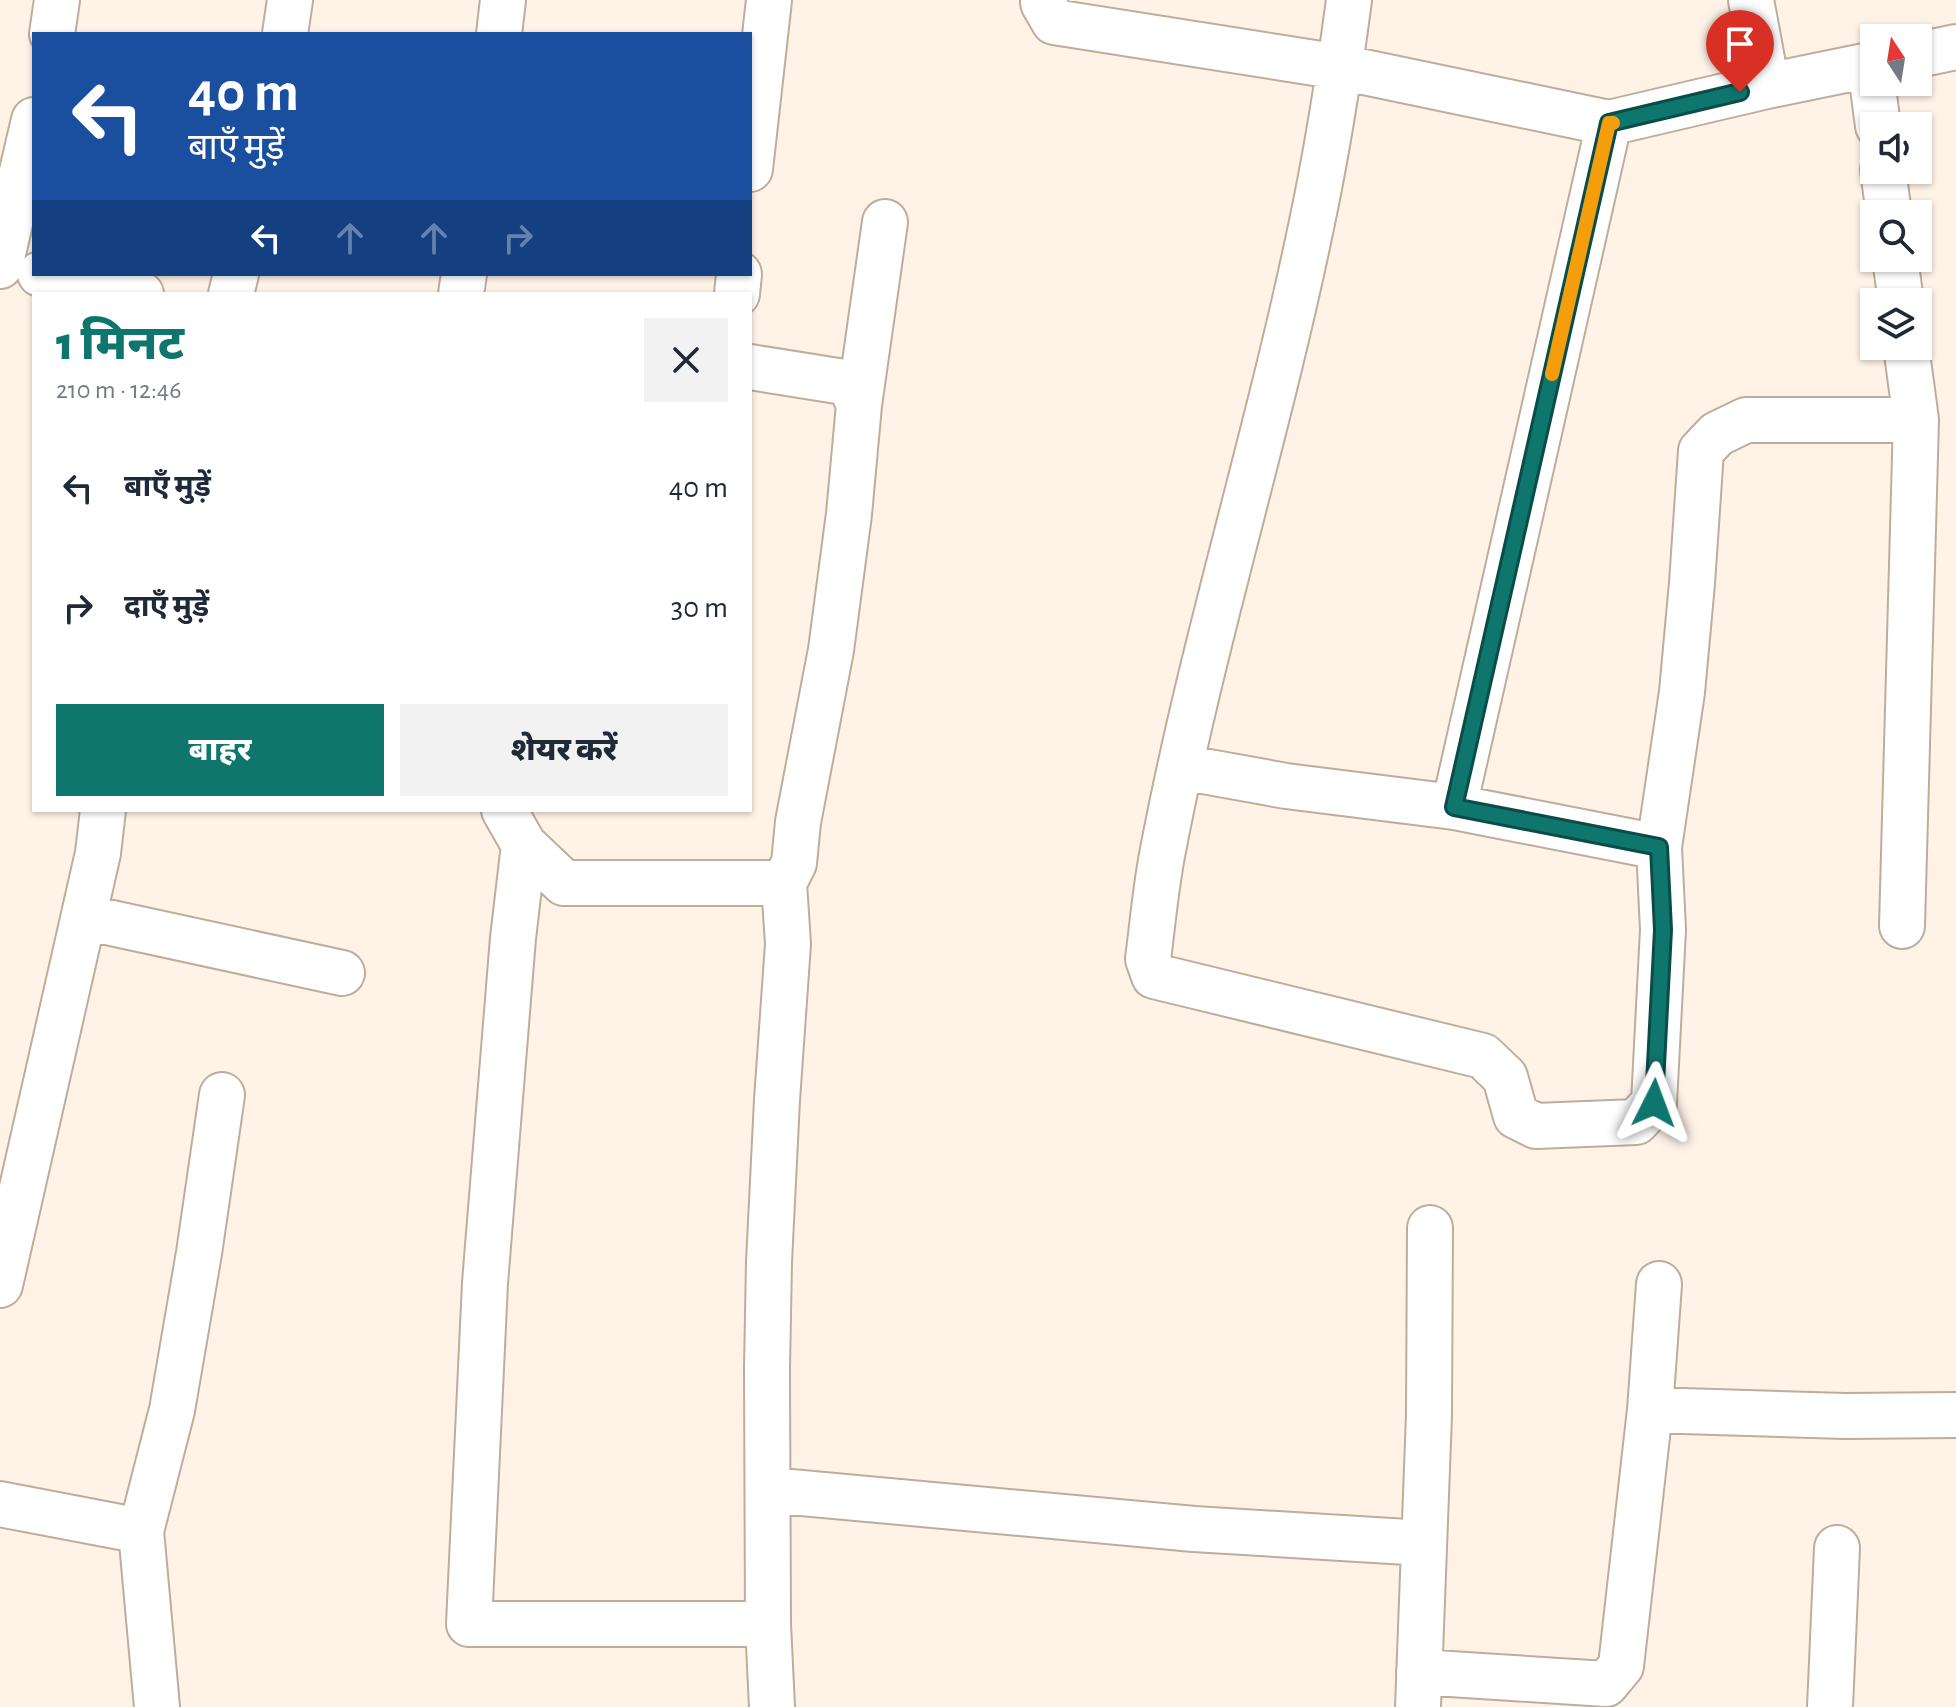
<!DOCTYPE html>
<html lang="hi">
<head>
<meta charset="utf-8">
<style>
  :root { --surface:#fff; --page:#f2f2f3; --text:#1f2937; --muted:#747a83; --accent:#0f766e }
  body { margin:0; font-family:"Alegreya Sans","Noto Sans Devanagari",sans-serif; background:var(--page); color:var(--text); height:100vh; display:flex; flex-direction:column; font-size:30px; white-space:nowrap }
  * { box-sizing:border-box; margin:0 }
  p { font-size:26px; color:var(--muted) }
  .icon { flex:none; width:44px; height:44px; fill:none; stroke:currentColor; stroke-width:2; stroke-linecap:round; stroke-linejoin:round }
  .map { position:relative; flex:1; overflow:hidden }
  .drawer { position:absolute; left:32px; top:292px; width:720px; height:520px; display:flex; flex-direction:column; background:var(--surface); border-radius:0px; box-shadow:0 2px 6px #0004 }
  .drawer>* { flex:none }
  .hud { position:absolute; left:32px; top:32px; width:720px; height:244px; border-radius:0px; box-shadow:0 2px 6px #0004; background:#1a4fa0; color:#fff; overflow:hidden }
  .needle { width:52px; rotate:348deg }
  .controls { position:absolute; left:1860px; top:24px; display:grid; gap:16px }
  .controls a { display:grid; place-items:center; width:72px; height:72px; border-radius:0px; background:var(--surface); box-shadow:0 2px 6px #0004; font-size:40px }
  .pin { position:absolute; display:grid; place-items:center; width:68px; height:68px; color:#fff; margin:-82px -34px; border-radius:50% 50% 50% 0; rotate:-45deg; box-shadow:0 0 8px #0007 }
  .pin .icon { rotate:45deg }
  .me { position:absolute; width:88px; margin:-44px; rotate:3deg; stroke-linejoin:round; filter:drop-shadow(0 0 6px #0008) }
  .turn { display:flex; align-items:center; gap:28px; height:168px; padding:0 24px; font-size:36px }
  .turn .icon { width:104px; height:104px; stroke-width:2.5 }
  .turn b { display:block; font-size:56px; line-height:68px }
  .lanes { display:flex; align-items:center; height:76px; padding:0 24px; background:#0003; justify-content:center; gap:40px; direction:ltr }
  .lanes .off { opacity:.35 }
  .round { display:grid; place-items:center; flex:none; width:84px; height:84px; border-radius:0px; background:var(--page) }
  .head { display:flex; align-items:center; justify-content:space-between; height:136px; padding:0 24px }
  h1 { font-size:48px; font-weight:800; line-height:60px; color:var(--accent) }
  .button { display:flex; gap:16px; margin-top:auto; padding:16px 24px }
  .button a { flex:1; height:92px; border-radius:0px; background:var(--accent); color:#fff; font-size:32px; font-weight:800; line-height:92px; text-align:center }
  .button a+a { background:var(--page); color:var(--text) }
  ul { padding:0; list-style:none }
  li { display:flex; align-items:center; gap:24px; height:120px; padding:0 24px }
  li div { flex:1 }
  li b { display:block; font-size:30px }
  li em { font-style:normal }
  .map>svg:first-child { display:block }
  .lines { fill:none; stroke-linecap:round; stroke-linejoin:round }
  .minor-casing { stroke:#bead9b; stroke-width:48 }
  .minor { stroke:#fff; stroke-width:44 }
  .route-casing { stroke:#0a4d48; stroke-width:20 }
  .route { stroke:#0f766e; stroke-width:14 }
  .slow { stroke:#f59e0b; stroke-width:14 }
</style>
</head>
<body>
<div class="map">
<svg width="1956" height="1707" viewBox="0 0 1956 1707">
  <rect width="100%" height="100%" fill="#fff3e8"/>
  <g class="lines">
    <g class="minor-casing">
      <path id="minor" d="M 1043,0 L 1043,3 L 1054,22 L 1340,67 L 1609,123
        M 1349,0 C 1339,76 1327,152 1311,227 C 1268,434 1204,637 1164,845 C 1156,883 1153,921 1148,959 L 1154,976 L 1483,1056 L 1505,1077 L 1516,1116 L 1536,1126 L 1636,1122 L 1654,1103 L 1663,930 L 1659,847
        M 1751,0 L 1767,86
        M 52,34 L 57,0
        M 285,34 L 290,0
        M 499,34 L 503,0
        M 1918,55 L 1956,47
        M 1870,65 L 1878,126
        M 750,169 L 769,0
        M 1883,170 L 1889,214
        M 1895,258 L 1901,302
        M 0,266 L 34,120
        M 40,274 L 141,294
        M 231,294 L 236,274
        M 461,294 L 464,274
        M 737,294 L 739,274
        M 750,367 L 844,382 L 853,391 L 859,405
        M 1181,767 L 1286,786 L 1454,807 L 1659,847 L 1682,692 L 1692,583 L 1701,451 L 1717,434 L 1746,420 L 1916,420 L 1906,346
        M 1454,807 L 1609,123 L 1767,86 L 1874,64
        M 504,810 L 524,845 L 564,883 L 784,883
        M 524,845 L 513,938 L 485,1283 L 469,1624 L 768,1624
        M 84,917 L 342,973
        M 1902,926 L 1916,420
        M 0,1285 L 98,853 L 103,810
        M 1650,1410 L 1659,1284
        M 769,1490 L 1194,1529 L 1424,1543
        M 0,1504 L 141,1531 L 172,1410 L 199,1253 L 222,1095
        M 141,1531 L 157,1707
        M 1419,1672 L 1606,1684 L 1621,1666 L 1650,1410 L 1845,1416 L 1956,1415
        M 772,1707 L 768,1624 L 767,1368 L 769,1262 L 777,1100 L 788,944 L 784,883 L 794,863 L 798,822 L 831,650 L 849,514 L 859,405 L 885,222
        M 1418,1707 L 1429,1415 L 1430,1228
        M 1830,1707 L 1837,1548"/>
    </g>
    <use href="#minor" class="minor"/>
  </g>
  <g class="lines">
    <g class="route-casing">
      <path id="route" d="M 1654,1103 L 1663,930 L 1659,847 L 1454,807 L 1609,123 L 1740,92"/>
    </g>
    <use href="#route" class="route"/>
    <path class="slow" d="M 1552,374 L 1609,123 L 1613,123"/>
  </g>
</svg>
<div class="controls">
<a><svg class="needle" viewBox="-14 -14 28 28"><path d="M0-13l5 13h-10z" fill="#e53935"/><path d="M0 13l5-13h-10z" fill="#747a83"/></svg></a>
<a><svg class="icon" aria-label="sound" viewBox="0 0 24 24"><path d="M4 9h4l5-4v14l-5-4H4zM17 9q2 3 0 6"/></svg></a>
<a><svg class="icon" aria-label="search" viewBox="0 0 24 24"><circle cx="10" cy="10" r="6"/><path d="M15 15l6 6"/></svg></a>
<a><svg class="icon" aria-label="layers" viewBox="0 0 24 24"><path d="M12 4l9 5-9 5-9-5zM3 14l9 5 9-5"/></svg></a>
</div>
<div class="pin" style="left:1740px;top:92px;background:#d93025"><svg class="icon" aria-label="arrive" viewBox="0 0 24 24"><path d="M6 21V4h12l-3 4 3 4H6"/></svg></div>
<svg class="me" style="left:1654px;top:1103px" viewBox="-20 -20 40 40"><path d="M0-17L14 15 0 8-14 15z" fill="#0f766e" stroke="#fff" stroke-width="4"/></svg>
<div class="hud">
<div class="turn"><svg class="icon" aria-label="left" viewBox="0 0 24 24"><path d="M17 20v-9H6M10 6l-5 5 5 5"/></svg><div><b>40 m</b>बाएँ मुड़ें</div></div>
<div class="lanes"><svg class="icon" aria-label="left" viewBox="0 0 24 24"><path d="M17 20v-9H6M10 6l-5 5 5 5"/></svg><svg class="icon off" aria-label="ahead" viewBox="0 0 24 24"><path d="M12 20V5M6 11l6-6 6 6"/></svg><svg class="icon off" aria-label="ahead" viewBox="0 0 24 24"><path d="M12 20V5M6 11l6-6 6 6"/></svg><svg class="icon off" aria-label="right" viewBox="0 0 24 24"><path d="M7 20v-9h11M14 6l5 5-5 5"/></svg></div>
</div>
<section class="drawer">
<div class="head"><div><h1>1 मिनट</h1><p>210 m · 12:46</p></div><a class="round"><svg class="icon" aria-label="close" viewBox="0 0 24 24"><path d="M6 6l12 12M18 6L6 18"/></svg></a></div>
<ul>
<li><svg class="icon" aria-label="left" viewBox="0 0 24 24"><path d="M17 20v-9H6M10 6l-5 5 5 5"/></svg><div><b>बाएँ मुड़ें</b></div><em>40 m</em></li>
<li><svg class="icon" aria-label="right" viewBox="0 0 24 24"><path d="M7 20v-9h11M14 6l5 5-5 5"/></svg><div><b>दाएँ मुड़ें</b></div><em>30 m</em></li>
</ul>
<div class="button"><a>बाहर</a><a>शेयर करें</a></div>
</section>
</div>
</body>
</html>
